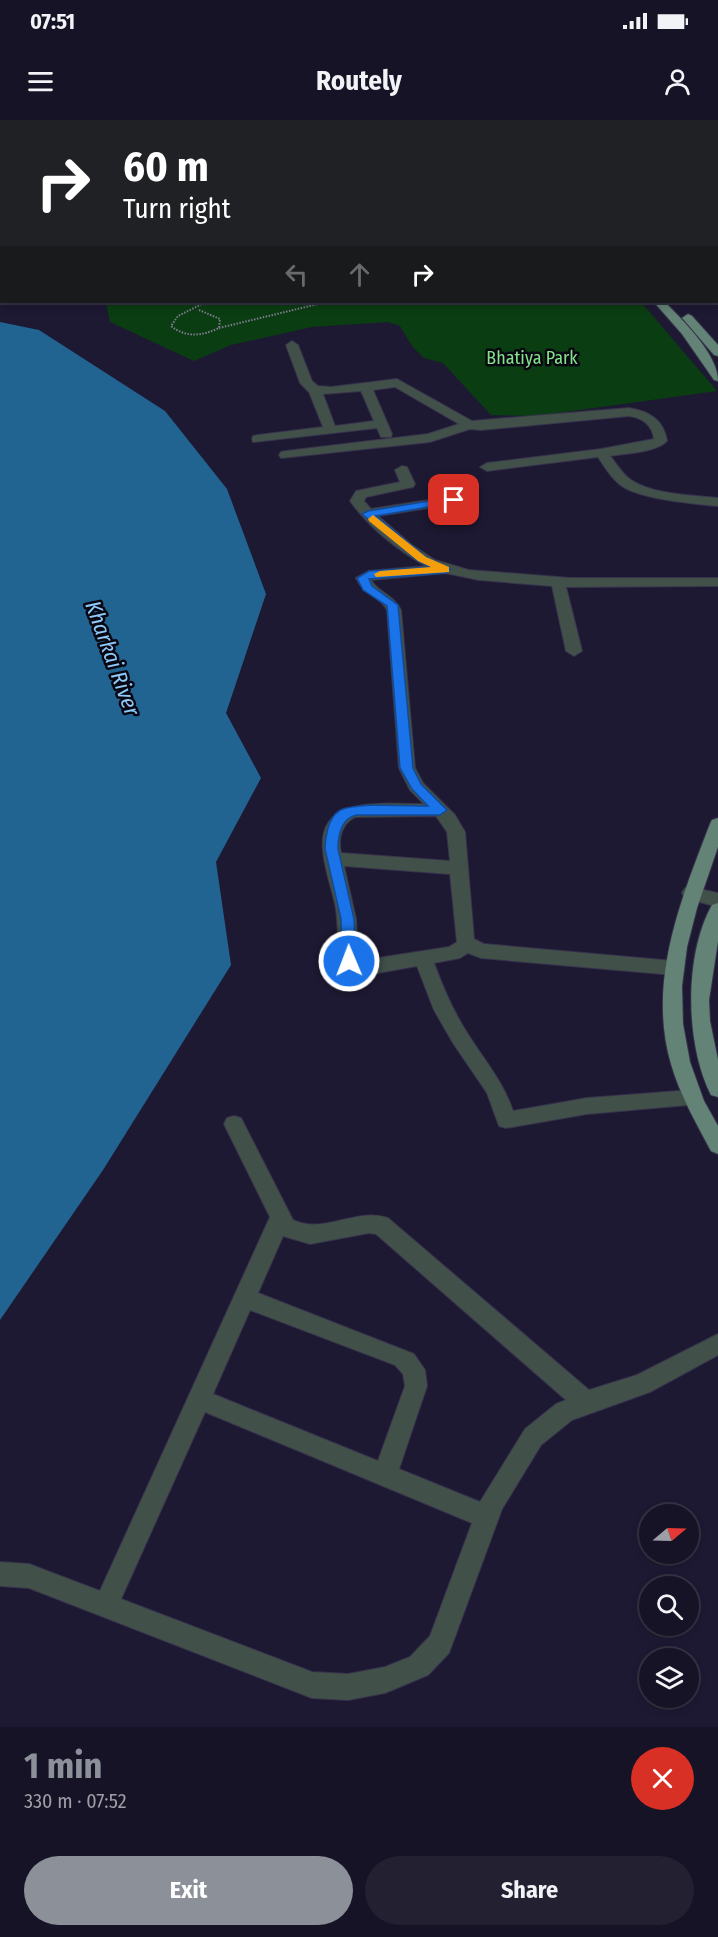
<!DOCTYPE html>
<html lang="en">
<head>
<meta charset="utf-8">
<style>
  :root { --surface:#161326; --page:#232032; --text:#f1f3f6; --muted:#9e9ea7; --line:#353243; --accent:#8c9099 }
  body { margin:0; font-family:"Fira Sans Condensed",sans-serif; background:var(--page); color:var(--text); height:100vh; display:flex; flex-direction:column; font-size:22px; white-space:nowrap }
  * { box-sizing:border-box; margin:0 }
  p { font-size:20px; color:var(--muted) }
  .icon { flex:none; width:33px; height:33px; fill:none; stroke:currentColor; stroke-width:2; stroke-linecap:round; stroke-linejoin:round }
  .map { position:relative; height:1607px; overflow:hidden }
  .side { display:flex; flex-direction:column; background:var(--surface); flex:1 }
  .side>* { flex:none }
  .top-card { position:absolute; left:0px; top:0px; width:718px; height:183px; box-shadow:0 3px 9px #0003,0 0 0 2px var(--line); background:#202124; color:#fff; overflow:hidden }
  .needle { width:39px; rotate:71deg }
  .fabs { position:absolute; left:639px; top:1384px; display:grid; gap:12px }
  .fabs a { display:grid; place-items:center; width:60px; height:60px; border-radius:50%; background:var(--surface); box-shadow:0 3px 9px #0003,0 0 0 2px var(--line); font-size:30px }
  .pin { position:absolute; display:grid; place-items:center; width:51px; height:51px; color:#fff; margin:-26px; border-radius:12px; box-shadow:0 3px 9px #0006 }
  .me { position:absolute; width:66px; margin:-33px; rotate:359deg; stroke-linejoin:round; filter:drop-shadow(0 0 4px #0008) }
  .turn { display:flex; align-items:center; gap:21px; height:126px; padding:0 24px; font-size:27px }
  .turn .icon { width:78px; height:78px; stroke-width:2.5 }
  .turn b { display:block; font-size:42px; line-height:51px }
  .lanes { display:flex; align-items:center; height:57px; padding:0 24px; background:#0003; justify-content:center; gap:30px; direction:ltr }
  .lanes .off { opacity:.35 }
  .round { display:grid; place-items:center; flex:none; width:63px; height:63px; border-radius:32px; background:var(--page) }
  .overview { display:flex; align-items:center; justify-content:space-between; height:102px; padding:0 24px }
  h1 { font-size:36px; font-weight:700; line-height:45px; color:var(--accent) }
  .button { display:flex; gap:12px; margin-top:auto; padding:12px 24px }
  .button a { flex:1; height:69px; border-radius:36px; background:var(--accent); color:#fff; font-size:24px; font-weight:700; line-height:69px; text-align:center }
  .button a+a { background:var(--page); color:var(--text) }
  .status { display:flex; justify-content:space-between; align-items:center; height:42px; padding:0 30px; background:var(--surface); direction:ltr }
  .status svg { height:16px; fill:currentColor }
  header { display:flex; justify-content:space-between; align-items:center; height:78px; padding:0 24px; background:var(--surface); font-size:27px; font-weight:700 }
  .map>svg:first-child { display:block }
  .green { fill:#0b3d12 }
  .water { fill:#216492 }
  .lines { fill:none; stroke-linecap:round; stroke-linejoin:round }
  .minor-casing { stroke:#38334c; stroke-width:2 }
  .major-casing { stroke:#38334c; stroke-width:2 }
  .path { stroke:#7f7b91; stroke-width:2; stroke-dasharray:1.5 1.5; stroke-linecap:butt }
  .minor { fill:#41514a; fill-rule:evenodd }
  .major { fill:#638376; fill-rule:evenodd }
  .wall { fill:#610f3d }
  .route { fill:#1a73e8; stroke:#114b97; stroke-width:1.5 }
  .slow { fill:#f59e0b }
  .labels { text-anchor:middle; stroke-width:5; stroke-linejoin:round; paint-order:stroke }
  .far-park-label { font-size:18px; fill:#85e48a; stroke:#080611 }
  .water-label { font-size:22px; font-style:italic; fill:#8ecafa; stroke:#080611 }
</style>
</head>
<body>
<div class="status"><b>07:51</b><svg viewBox="0 0 49 12"><path d="M0 12V9h3v3zM5 12V6h3v6zM10 12V3h3v9zM15 12V0h3v12zM26 1h20v11H26zM47 4h2v5h-2z"/></svg></div>
<header><svg class="icon" aria-label="menu" viewBox="0 0 24 24"><path d="M4 6h16M4 12h16M4 18h16"/></svg>Routely<svg class="icon" aria-label="person" viewBox="0 0 24 24"><circle cx="12" cy="8" r="4"/><path d="M4 21q1-7 8-7t8 7"/></svg></header>
<div class="map">
<svg width="718" height="1607" viewBox="0 0 718 1607">
  <rect width="100%" height="100%" fill="#1e1933"/>
  <path class="green" d="M 106,182 L 641,182 L 717,271 L 536,296 L 491,295 L 443,243 L 424,238 L 412,226 L 400,206 L 388,202 L 312,207 L 231,225 L 194,241 L 110,202 Z"/>
  <path class="water" d="M 0,202 L 39,210 L 165,291 L 227,369 L 266,474 L 226,593 L 261,658 L 216,742 L 231,845 L 103,1050 L 0,1200 Z"/>
  <g class="lines">
    <g class="minor-casing">
      <path id="minor" d="M 383,0 L 393,0 L 394,2 L 384,2 Z
        M 485,0 L 495,0 L 495,2 L 485,2 Z
        M 515,0 L 566,0 L 565,2 Z
        M 594,0 L 606,0 L 607,2 L 595,2 Z
        M 623,0 L 633,0 L 634,2 L 624,2 Z
        M 692,0 L 702,0 L 703,2 L 693,2 Z
        M 717,59 L 718,59 L 718,65 L 717,65 Z
        M 717,102 L 718,102 L 718,108 L 717,108 Z
        M 292,221 L 298,225 L 312,261 L 318,266 L 331,267 L 397,259 L 472,301 L 629,288 C 649,291 664,300 667,321 C 655,333 627,333 610,336 C 616,343 623,355 631,360 C 655,375 691,375 718,378 L 718,386 C 695,384 634,379 618,363 C 610,356 604,346 598,337 L 487,351 L 480,347 L 487,343 L 601,329 L 654,319 C 652,305 643,298 629,296 L 481,310 L 470,309 L 430,322 L 281,338 L 279,335 L 281,332 L 286,331 L 428,314 L 459,304 L 395,267 L 373,270 L 392,314 L 391,317 L 381,317 L 377,308 L 253,322 L 252,319 L 253,316 L 258,315 L 323,307 L 309,272 L 300,263 L 286,225 ZM 361,271 L 374,301 L 335,306 L 323,274 Z
        M 402,346 L 407,347 L 415,364 L 413,367 L 366,377 L 364,381 L 371,389 L 454,376 L 459,377 L 461,380 L 454,384 L 378,396 L 412,425 L 435,440 L 469,450 L 570,458 L 718,458 L 718,466 L 566,467 L 582,531 L 574,536 L 566,531 L 552,466 L 479,460 L 445,453 L 371,460 C 379,473 394,475 401,490 L 415,648 L 423,663 L 455,695 L 465,712 L 474,819 L 484,824 L 674,841 L 681,843 L 683,848 L 681,853 L 674,855 L 481,838 L 468,833 L 460,838 L 434,843 C 443,867 452,889 466,911 C 483,939 502,959 513,991 L 587,978 L 692,970 L 699,972 L 702,978 L 699,984 L 587,994 L 506,1008 L 499,1006 L 487,973 L 453,923 L 434,890 L 417,846 L 361,856 L 345,852 C 335,832 340,806 335,784 C 331,766 324,747 323,730 C 317,673 389,685 424,684 L 410,670 L 399,648 L 387,490 C 380,476 363,474 356,458 L 369,451 L 426,446 C 397,430 369,407 350,381 L 356,371 L 400,362 L 395,350 ZM 436,696 L 447,712 L 450,741 L 341,733 C 338,719 341,704 355,697 ZM 344,746 L 450,754 L 457,822 L 449,827 L 358,841 L 356,799 Z
        M 691,767 L 718,773 L 718,787 L 685,778 L 682,773 L 685,768 Z
        M 234,996 L 241,998 L 293,1100 C 324,1115 356,1087 388,1098 L 589,1270 L 637,1255 L 718,1214 L 718,1235 L 650,1272 L 572,1300 L 541,1325 L 502,1389 L 449,1533 L 428,1555 L 385,1573 L 348,1580 L 312,1578 L 29,1468 L 0,1466 L 0,1442 L 29,1444 L 100,1471 L 270,1097 L 224,1004 L 227,998 ZM 369,1113 L 376,1114 L 566,1280 L 556,1284 L 525,1309 L 480,1382 L 399,1349 L 427,1266 L 425,1250 L 414,1234 L 258,1173 L 283,1116 L 310,1124 ZM 250,1190 L 395,1245 L 403,1254 L 405,1266 L 378,1341 L 213,1274 ZM 205,1292 L 472,1403 L 430,1516 L 410,1537 L 385,1547 L 348,1554 L 312,1552 L 121,1479 Z"/>
    </g>
    <g class="major-casing">
      <path id="major" d="M 364,0 L 374,0 L 363,2 Z
        M 394,0 L 407,0 L 408,2 L 393,2 Z
        M 0,109 L 2,109 L 2,116 L 0,116 Z
        M 654,182 L 665,182 C 683,201 718,234 718,261 L 714,260 L 682,214 Z
        M 688,194 L 692,196 L 718,225 L 718,236 L 714,235 L 684,200 L 682,198 Z
        M 718,698 L 718,727 L 697,788 L 687,827 L 682,866 L 683,904 L 690,942 L 704,981 L 718,1006 L 718,1034 L 711,1031 C 696,1003 680,975 671,944 C 647,862 681,779 710,704 L 712,700 Z
        M 718,783 L 718,821 L 709,880 L 710,901 L 718,940 L 718,977 L 711,975 C 685,924 684,835 712,785 Z"/>
    </g>
    <path class="path" d="M 265,182 L 314,184
      M 322,183 L 339,182
      M 199,190 L 220,199 L 219,208 C 202,216 186,218 171,206 L 178,196 L 206,182
      M 219,208 L 322,183"/>
    <use href="#minor" class="minor"/>
    <use href="#major" class="major"/>
  </g>
  <path class="wall" d="M 717,15 L 718,15 L 718,45 L 717,45 Z"/>
  <path class="route" d="M 454,377 L 459,380 L 458,382 L 376,396 L 426,437 L 451,449 L 446,453 L 369,459 L 372,466 L 398,485 L 413,648 L 421,664 L 447,690 L 440,695 L 356,695 C 341,699 338,715 338,729 L 354,799 L 356,841 L 349,846 L 342,841 L 341,799 L 325,729 C 325,718 328,698 339,691 C 354,682 409,686 428,686 L 412,669 L 400,648 L 387,486 L 363,470 L 357,458 L 369,451 L 431,447 L 418,441 L 362,394 L 368,391 Z"/>
  <path class="slow" d="M 373,395 L 426,437 L 449,447 L 449,452 L 376,457 L 374,454 L 380,451 L 431,447 L 418,441 L 369,401 L 368,399 Z"/>
  <g class="labels">
    <g class="far-park-label">
      <text x="532" y="244">Bhatiya Park</text>
    </g>
    <g class="water-label">
      <text transform="translate(113 538) rotate(70)" y="8">Kharkai River</text>
    </g>
  </g>
</svg>
<div class="fabs">
<a><svg class="needle" viewBox="-14 -14 28 28"><path d="M0-13l5 13h-10z" fill="#e53935"/><path d="M0 13l5-13h-10z" fill="#9e9ea7"/></svg></a>
<a><svg class="icon" aria-label="search" viewBox="0 0 24 24"><circle cx="10" cy="10" r="6"/><path d="M15 15l6 6"/></svg></a>
<a><svg class="icon" aria-label="layers" viewBox="0 0 24 24"><path d="M12 4l9 5-9 5-9-5zM3 14l9 5 9-5"/></svg></a>
</div>
<div class="pin" style="left:454px;top:380px;background:#d93025"><svg class="icon" aria-label="arrive" viewBox="0 0 24 24"><path d="M6 21V4h12l-3 4 3 4H6"/></svg></div>
<svg class="me" style="left:349px;top:841px" viewBox="-20 -20 40 40"><circle r="17" fill="#1a73e8" stroke="#fff" stroke-width="3"/><path d="M0-11L8 9 0 5-8 9z" fill="#fff"/></svg>
<div class="top-card">
<div class="turn"><svg class="icon" aria-label="right" viewBox="0 0 24 24"><path d="M7 20v-9h11M14 6l5 5-5 5"/></svg><div><b>60 m</b>Turn right</div></div>
<div class="lanes"><svg class="icon off" aria-label="left" viewBox="0 0 24 24"><path d="M17 20v-9H6M10 6l-5 5 5 5"/></svg><svg class="icon off" aria-label="ahead" viewBox="0 0 24 24"><path d="M12 20V5M6 11l6-6 6 6"/></svg><svg class="icon" aria-label="right" viewBox="0 0 24 24"><path d="M7 20v-9h11M14 6l5 5-5 5"/></svg></div>
</div>
</div>
<section class="side">
<div class="overview"><div><h1>1 min</h1><p>330 m · 07:52</p></div><a class="round" style="background:#d93025;color:#fff"><svg class="icon" aria-label="close" viewBox="0 0 24 24"><path d="M6 6l12 12M18 6L6 18"/></svg></a></div>
<div class="button"><a>Exit</a><a>Share</a></div>
</section>
</body>
</html>
